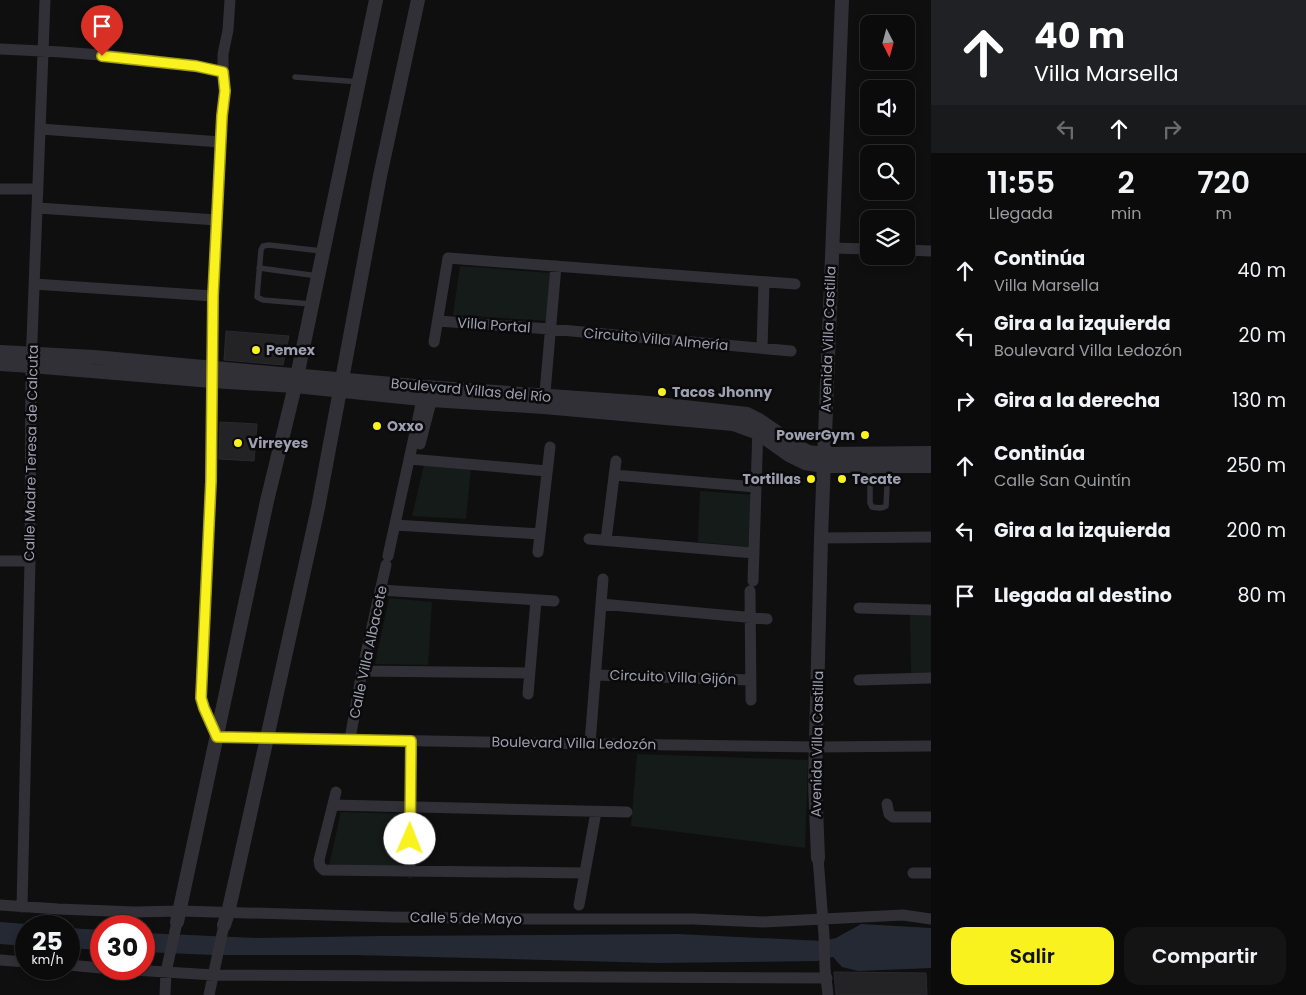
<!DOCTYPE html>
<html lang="es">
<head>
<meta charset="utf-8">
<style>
  :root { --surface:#0b0b0c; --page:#141415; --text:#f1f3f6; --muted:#9a9b9d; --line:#2b2b2d; --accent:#f9f21f }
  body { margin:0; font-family:Poppins,sans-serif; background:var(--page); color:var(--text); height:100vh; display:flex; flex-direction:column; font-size:19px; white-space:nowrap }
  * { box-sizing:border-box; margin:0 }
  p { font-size:16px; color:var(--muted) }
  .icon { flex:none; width:28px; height:28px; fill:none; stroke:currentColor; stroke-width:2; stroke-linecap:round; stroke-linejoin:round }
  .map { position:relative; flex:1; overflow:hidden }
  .panel { display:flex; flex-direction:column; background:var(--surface); width:375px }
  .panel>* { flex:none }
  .banner { background:#202124; color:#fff; overflow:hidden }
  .needle { width:32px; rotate:174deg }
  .buttons { position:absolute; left:860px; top:15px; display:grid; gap:10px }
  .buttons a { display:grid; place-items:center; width:55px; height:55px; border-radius:10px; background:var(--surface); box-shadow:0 2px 8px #0003,0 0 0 1px var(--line); font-size:25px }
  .speed { position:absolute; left:15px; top:915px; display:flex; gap:10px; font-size:25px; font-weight:700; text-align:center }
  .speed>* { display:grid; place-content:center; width:65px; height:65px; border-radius:50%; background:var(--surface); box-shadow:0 2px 8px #0003,0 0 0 1px var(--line); line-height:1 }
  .speed small { font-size:12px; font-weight:400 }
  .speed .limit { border:8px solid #d22; background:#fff; color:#111 }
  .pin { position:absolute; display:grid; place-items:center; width:42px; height:42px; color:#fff; margin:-51px -21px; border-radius:50% 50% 50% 0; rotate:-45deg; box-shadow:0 0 5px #0007 }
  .pin .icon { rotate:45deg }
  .me { position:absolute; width:55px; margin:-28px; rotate:1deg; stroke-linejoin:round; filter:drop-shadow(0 0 4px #0008) }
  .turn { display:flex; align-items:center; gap:18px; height:105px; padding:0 20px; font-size:22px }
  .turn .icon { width:65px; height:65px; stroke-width:2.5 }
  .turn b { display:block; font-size:35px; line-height:42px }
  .lanes { display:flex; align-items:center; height:48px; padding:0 20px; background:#0003; justify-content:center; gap:25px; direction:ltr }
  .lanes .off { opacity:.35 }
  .eta { display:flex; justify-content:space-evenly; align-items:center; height:85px; text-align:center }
  .eta b { font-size:30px; font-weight:600; line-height:35px }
  .button { display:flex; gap:10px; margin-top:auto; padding:10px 20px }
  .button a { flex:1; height:58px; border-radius:15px; background:var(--accent); color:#111; font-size:20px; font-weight:600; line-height:58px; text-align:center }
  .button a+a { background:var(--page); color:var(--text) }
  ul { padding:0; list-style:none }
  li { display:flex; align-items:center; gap:15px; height:65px; padding:0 20px }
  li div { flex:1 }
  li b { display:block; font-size:19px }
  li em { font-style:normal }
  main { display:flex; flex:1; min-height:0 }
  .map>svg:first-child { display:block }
  .green { fill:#151b18 }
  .water { fill:#252934 }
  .building { fill:#232225; stroke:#2a292d }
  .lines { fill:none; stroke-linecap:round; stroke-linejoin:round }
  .service { stroke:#313036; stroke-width:5.5 }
  .minor { stroke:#313036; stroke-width:11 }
  .tertiary { stroke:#313036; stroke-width:14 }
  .route-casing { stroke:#a29d14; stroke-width:12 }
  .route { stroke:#f9f21f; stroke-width:9 }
  .poi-dot { fill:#f9f21f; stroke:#0b0a0b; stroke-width:2 }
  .labels { text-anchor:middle; stroke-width:5; stroke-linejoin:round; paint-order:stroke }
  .street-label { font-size:14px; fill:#9f9fb2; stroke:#0b0a0b }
  .poi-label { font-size:14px; font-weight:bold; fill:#9f9fb2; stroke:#0b0a0b; text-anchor:start }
</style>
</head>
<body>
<main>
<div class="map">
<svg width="931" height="995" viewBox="0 0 931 995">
  <rect width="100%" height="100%" fill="#0f0f10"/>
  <path class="green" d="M 460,266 L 551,273 L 548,321 L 453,315 Z
    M 424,465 L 471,469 L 466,519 L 412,516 Z
    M 700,491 L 754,495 L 753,547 L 698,542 Z
    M 389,598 L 432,602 L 428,665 L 375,664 Z
    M 910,615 L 931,615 L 931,673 L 911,673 Z
    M 637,754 L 808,760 L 805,848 L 631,826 Z
    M 341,812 L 407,814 L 407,867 L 329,866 Z"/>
  <path class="water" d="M 0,922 L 53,926 L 26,926 L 26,946 L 0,944 Z
    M 861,924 L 931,928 L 931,968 L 858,971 L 842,967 L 833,957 L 823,958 L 818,961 L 657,963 L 354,955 L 213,955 L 144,952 L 144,933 L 256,938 L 381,936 L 677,934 L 823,941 L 836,938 Z
    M 69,928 L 101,930 L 101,950 L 69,948 Z"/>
  <path class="building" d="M 226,331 L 289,336 L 283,365 L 224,360 Z
    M 220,422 L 257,424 L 254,461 L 219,459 Z
    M 834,972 L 926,973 L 927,995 L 836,995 Z"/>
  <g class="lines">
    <path class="service" d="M 295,77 L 360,82
      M 259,268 L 318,276
      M 311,304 L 263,300 L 257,297 L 261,250 L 263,246 L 269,245 L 322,251
      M 870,467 L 870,503 L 872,507 C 877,508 882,509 886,506 L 888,467"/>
    <path class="minor" d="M 230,0 L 228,30 L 223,54 L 223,72 L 225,91 L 222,116 L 213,296 L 211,481 L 201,697 L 204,708 L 217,737 L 534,743 L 816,747 L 931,746
      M 0,49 C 74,52 150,57 223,72
      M 40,129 L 221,142
      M 0,189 L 38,189
      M 38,208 L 217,220
      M 832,248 L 869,249
      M 906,250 L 931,251
      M 34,284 L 213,296
      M 438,321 L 550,329 L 791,351
      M 434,342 L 448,258 L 795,284
      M 762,348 L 764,282
      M 544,404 L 556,266
      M 420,444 L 433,394
      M 409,459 L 547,471
      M 614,475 L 756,487
      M 395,525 L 540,534
      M 821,538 L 931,537
      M 589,539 L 754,553
      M 606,540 L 616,461
      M 538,552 L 550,447
      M 388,556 L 424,391
      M 0,561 L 30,561
      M 753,581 L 758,427
      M 380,590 L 554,601
      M 750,591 L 751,700
      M 601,604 L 767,619
      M 859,608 L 931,610
      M 362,671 L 529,673
      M 595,675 L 751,680
      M 859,680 L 931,678
      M 528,694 L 536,600
      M 350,739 L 362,671 L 386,565
      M 590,743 L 603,579
      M 336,792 L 319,860 L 320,866 L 324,870 L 585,873
      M 887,804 L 889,814 L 893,817 L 931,817
      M 333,805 L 627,812
      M 818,858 L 824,935 L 825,969 L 828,995
      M 410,872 L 411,741
      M 913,873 L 931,873
      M 0,905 L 58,909 L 135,912 L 180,911 L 392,917 L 530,919 L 693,919 L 763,922 L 903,915 L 931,919
      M 579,905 L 596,812
      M 22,907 L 30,561 L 31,366 L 45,0
      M 0,960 L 26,962
      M 69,965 L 101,968
      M 117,969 L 214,975 L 827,978
      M 165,995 L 166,972 L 177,922
      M 209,995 L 224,925"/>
    <path class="tertiary" d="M 0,352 L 94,357 L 425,387 L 649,403 L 720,411 L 747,414 L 759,420 L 797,446 L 808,452 L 824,454 L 931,453
      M 0,364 L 31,366 L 212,381 L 295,386 L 431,400 L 544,407 L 733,424 L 758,433 L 789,455 L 805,463 L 823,466 L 931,466
      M 818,858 L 815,782 L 821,538 L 842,0
      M 177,922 L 267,501 L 295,386 L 376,0
      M 224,925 L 228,913 L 237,873 L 318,508 L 380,176 L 418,0"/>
  </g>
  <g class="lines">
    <g class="route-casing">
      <path id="route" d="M 102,56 L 196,66 L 223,72 L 225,91 L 222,116 L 213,296 L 211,481 L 201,698 L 204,708 L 217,737 L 411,741 L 410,839"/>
    </g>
    <use href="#route" class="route"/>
  </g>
  <g class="poi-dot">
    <circle cx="256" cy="350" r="5"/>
    <circle cx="662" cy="392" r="5"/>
    <circle cx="377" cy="426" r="5"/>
    <circle cx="865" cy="435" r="5"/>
    <circle cx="238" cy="443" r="5"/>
    <circle cx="811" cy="479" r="5"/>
    <circle cx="842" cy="479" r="5"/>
  </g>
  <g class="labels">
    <g class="street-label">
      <text transform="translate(494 325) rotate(4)" y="5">Villa Portal</text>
      <text transform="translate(656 339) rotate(5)" y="5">Circuito Villa Almería</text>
      <text transform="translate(828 339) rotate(-88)" y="5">Avenida Villa Castilla</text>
      <text transform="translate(471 390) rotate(5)" y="5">Boulevard Villas del Río</text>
      <text transform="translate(31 453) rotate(-89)" y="5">Calle Madre Teresa de Calcuta</text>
      <text transform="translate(368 652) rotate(-78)" y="5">Calle Villa Albacete</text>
      <text transform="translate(673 677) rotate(2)" y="5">Circuito Villa Gijón</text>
      <text transform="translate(574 743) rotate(1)" y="5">Boulevard Villa Ledozón</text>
      <text transform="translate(817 744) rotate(-89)" y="5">Avenida Villa Castilla</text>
      <text transform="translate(466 918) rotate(1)" y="5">Calle 5 de Mayo</text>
    </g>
    <g class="poi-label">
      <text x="266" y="355">Pemex</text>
      <text x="672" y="397">Tacos Jhonny</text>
      <text x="387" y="431">Oxxo</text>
      <text x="855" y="440" text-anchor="end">PowerGym</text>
      <text x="248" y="448">Virreyes</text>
      <text x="801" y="484" text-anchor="end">Tortillas</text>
      <text x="852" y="484">Tecate</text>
    </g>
  </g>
</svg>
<div class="buttons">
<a><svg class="needle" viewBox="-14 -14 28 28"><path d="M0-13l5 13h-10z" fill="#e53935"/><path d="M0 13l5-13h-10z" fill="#9a9b9d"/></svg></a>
<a><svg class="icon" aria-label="sound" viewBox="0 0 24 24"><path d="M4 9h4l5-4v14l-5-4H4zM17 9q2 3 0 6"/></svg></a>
<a><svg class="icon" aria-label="search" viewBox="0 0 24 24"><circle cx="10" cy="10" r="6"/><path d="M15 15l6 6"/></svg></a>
<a><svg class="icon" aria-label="layers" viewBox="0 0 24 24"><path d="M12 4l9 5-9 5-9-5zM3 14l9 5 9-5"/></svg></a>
</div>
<div class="speed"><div>25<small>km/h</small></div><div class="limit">30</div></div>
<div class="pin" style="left:102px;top:56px;background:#d93025"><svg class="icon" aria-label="arrive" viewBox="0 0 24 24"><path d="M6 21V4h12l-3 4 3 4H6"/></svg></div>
<svg class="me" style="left:410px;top:839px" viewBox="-20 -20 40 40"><circle r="19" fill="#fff"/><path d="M0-13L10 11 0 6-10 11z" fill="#f9f21f"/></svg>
</div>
<section class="panel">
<div class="banner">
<div class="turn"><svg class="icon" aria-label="ahead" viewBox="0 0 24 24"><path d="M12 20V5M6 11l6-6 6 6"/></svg><div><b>40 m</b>Villa Marsella</div></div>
<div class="lanes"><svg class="icon off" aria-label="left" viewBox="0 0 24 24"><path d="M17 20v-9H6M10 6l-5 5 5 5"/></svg><svg class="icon" aria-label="ahead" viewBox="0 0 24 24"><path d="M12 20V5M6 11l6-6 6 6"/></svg><svg class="icon off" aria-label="right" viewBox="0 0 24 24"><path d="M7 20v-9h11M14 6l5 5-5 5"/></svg></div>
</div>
<div class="eta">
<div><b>11:55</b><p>Llegada</p></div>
<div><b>2</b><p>min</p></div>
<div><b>720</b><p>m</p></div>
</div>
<ul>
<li><svg class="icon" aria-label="ahead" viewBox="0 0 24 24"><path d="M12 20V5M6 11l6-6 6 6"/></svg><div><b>Continúa</b><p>Villa Marsella</p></div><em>40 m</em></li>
<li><svg class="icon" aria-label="left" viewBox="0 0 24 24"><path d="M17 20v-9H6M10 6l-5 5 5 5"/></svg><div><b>Gira a la izquierda</b><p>Boulevard Villa Ledozón</p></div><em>20 m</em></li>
<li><svg class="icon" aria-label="right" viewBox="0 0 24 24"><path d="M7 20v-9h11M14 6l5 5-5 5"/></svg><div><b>Gira a la derecha</b></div><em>130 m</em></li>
<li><svg class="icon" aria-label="ahead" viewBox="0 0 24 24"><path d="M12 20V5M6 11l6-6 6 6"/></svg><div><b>Continúa</b><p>Calle San Quintín</p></div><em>250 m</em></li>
<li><svg class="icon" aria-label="left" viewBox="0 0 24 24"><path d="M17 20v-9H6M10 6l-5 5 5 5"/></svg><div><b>Gira a la izquierda</b></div><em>200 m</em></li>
<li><svg class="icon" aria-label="arrive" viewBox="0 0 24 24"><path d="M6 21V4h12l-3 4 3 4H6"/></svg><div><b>Llegada al destino</b></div><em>80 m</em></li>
</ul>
<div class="button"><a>Salir</a><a>Compartir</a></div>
</section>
</main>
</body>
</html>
